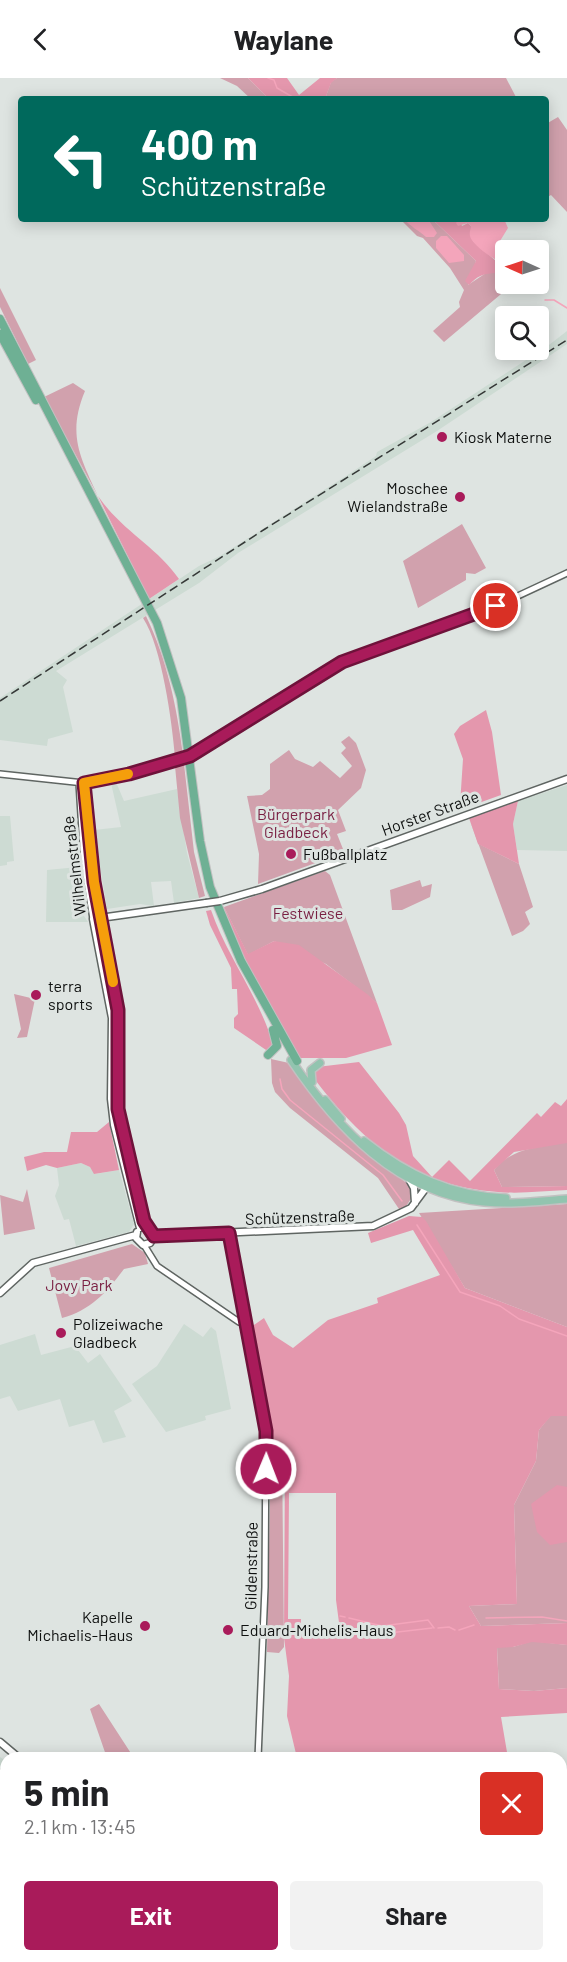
<!DOCTYPE html>
<html lang="en">
<head>
<meta charset="utf-8">
<style>
  :root { --surface:#fff; --page:#f2f2f2; --text:#202124; --muted:#757577; --accent:#a91b5a }
  body { margin:0; font-family:Barlow,sans-serif; background:var(--page); color:var(--text); height:100vh; display:flex; flex-direction:column; font-size:22px; white-space:nowrap }
  * { box-sizing:border-box; margin:0 }
  p { font-size:20px; color:var(--muted) }
  .icon { flex:none; width:33px; height:33px; fill:none; stroke:currentColor; stroke-width:2; stroke-linecap:round; stroke-linejoin:round }
  .map { position:relative; flex:1; overflow:hidden }
  .details { position:absolute; left:0px; top:1674px; width:567px; height:210px; display:flex; flex-direction:column; background:var(--surface); border-radius:18px 18px 0 0; box-shadow:0 3px 15px #0003 }
  .details>* { flex:none }
  .hud { position:absolute; left:18px; top:18px; width:531px; height:126px; border-radius:6px; box-shadow:0 3px 15px #0003; background:#00695c; color:#fff; overflow:hidden }
  .needle { width:39px; rotate:273deg }
  .fabs { position:absolute; left:495px; top:162px; display:grid; gap:12px }
  .fabs a { display:grid; place-items:center; width:54px; height:54px; border-radius:6px; background:var(--surface); box-shadow:0 3px 15px #0003; font-size:30px }
  .pin { position:absolute; display:grid; place-items:center; width:51px; height:51px; color:#fff; margin:-26px; border:3px solid #fff; border-radius:50%; box-shadow:0 2px 6px #0007 }
  .me { position:absolute; width:66px; margin:-33px; rotate:1deg; stroke-linejoin:round; filter:drop-shadow(0 0 4px #0008) }
  .turn { display:flex; align-items:center; gap:21px; height:126px; padding:0 24px; font-size:27px }
  .turn .icon { width:78px; height:78px; stroke-width:2.5 }
  .turn b { display:block; font-size:42px; line-height:51px }
  .round { display:grid; place-items:center; flex:none; width:63px; height:63px; border-radius:6px; background:var(--page) }
  .head { display:flex; align-items:center; justify-content:space-between; height:102px; padding:0 24px }
  h1 { font-size:36px; font-weight:700; line-height:45px }
  .button { display:flex; gap:12px; margin-top:auto; padding:12px 24px }
  .button a { flex:1; height:69px; border-radius:6px; background:var(--accent); color:#fff; font-size:24px; font-weight:700; line-height:69px; text-align:center }
  .button a+a { background:var(--page); color:var(--text) }
  header { display:flex; justify-content:space-between; align-items:center; height:78px; padding:0 24px; background:var(--surface); font-size:27px; font-weight:700 }
  .map>svg:first-child { display:block }
  .built { fill:#cddbd3 }
  .green { fill:#d1a1ad }
  .forest { fill:#e497ad; fill-rule:evenodd }
  .water { fill:#f4a5bb }
  .lines { fill:none; stroke-linecap:round; stroke-linejoin:round }
  .stream { stroke:#f4a5bb; stroke-width:1.5 }
  .tertiary-casing { stroke:#5f6562; stroke-width:8 }
  .secondary-casing { stroke:#5f6562; stroke-width:9 }
  .primary-casing { stroke:#c1c1c1; stroke-width:10 }
  .trunk-casing { stroke:#c1c1c1; stroke-width:10 }
  .tertiary { stroke:#fff; stroke-width:5 }
  .secondary { stroke:#fff; stroke-width:6 }
  .primary { stroke:#92c4af; stroke-width:7 }
  .trunk { stroke:#6eb094; stroke-width:8 }
  .rail { stroke:#353837; stroke-width:1.5; stroke-dasharray:9 4.5; stroke-linecap:butt }
  .tertiary-bridge-casing { stroke:#5f6562; stroke-width:8; stroke-linecap:butt }
  .secondary-bridge-casing { stroke:#5f6562; stroke-width:9; stroke-linecap:butt }
  .tertiary-bridge { stroke:#fff; stroke-width:5 }
  .secondary-bridge { stroke:#fff; stroke-width:6 }
  .route-casing { stroke:#6e123a; stroke-width:15 }
  .route { stroke:#a91b5a; stroke-width:10 }
  .slow { stroke:#f59e0b; stroke-width:10 }
  .poi-dot { fill:#a91b5a; stroke:#dee4e1; stroke-width:2 }
  .labels { text-anchor:middle; stroke-width:6; stroke-linejoin:round; paint-order:stroke }
  .poi-label { font-size:16px; fill:#0f1110; stroke:#dee4e1; text-anchor:start }
  .street-label { font-size:16px; fill:#0f1110; stroke:#dee4e1 }
  .park-label { font-size:16px; fill:#791f42; stroke:#dee4e1 }
</style>
</head>
<body>
<header><svg class="icon" aria-label="back" viewBox="0 0 24 24"><path d="M15 5l-7 7 7 7"/></svg>Waylane<svg class="icon" aria-label="search" viewBox="0 0 24 24"><circle cx="10" cy="10" r="6"/><path d="M15 15l6 6"/></svg></header>
<div class="map">
<svg width="567" height="1884" viewBox="0 0 567 1884">
  <rect width="100%" height="100%" fill="#dee4e1"/>
  <path class="built" d="M 567,253 L 567,266 L 437,353 L 238,475 L 199,505 L 56,593 L 67,602 L 63,609 L 73,654 L 48,661 L 47,668 L 0,662 L 0,620 L 199,488 L 220,478 L 346,398 L 376,378 L 377,374 L 431,344 L 549,267 Z
    M 116,704 L 124,723 L 177,711 L 187,775 L 199,820 L 174,825 L 171,803 L 151,804 L 154,828 L 140,826 L 107,831 L 94,752 L 121,749 L 111,705 Z
    M 567,707 L 567,773 L 517,772 L 513,746 L 518,723 Z
    M 0,738 L 10,738 L 14,783 L 7,784 L 7,787 L 0,788 Z
    M 78,789 L 84,838 L 88,844 L 46,844 L 47,792 Z
    M 81,1085 L 90,1089 L 95,1096 L 119,1092 L 134,1146 L 129,1154 L 76,1168 L 69,1141 L 64,1142 L 55,1118 L 59,1107 L 57,1090 Z
    M 184,1246 L 203,1259 L 211,1249 L 216,1253 L 231,1331 L 205,1338 L 206,1342 L 166,1354 L 132,1306 L 157,1288 Z
    M 35,1256 L 41,1277 L 75,1268 L 88,1285 L 100,1276 L 132,1323 L 114,1333 L 126,1359 L 103,1365 L 94,1342 L 69,1349 L 60,1321 L 18,1333 L 10,1318 L 0,1321 L 0,1267 Z
    M 0,1679 L 6,1683 L 6,1769 L 0,1754 Z
    M 111,1878 L 249,1878 L 252,1884 L 114,1884 Z"/>
  <path class="green" d="M 220,0 L 248,0 L 269,21 L 251,21 L 237,8 Z
    M 337,0 L 506,0 L 517,21 L 325,21 L 331,4 Z
    M 558,39 L 567,52 L 567,134 L 551,117 L 546,120 L 546,46 Z
    M 400,141 L 432,141 L 476,183 L 468,207 L 489,193 L 501,194 L 505,191 L 506,206 L 513,206 L 444,264 L 433,253 L 460,229 L 459,224 L 464,212 L 450,190 L 423,160 L 417,158 Z
    M 0,210 L 36,282 L 28,286 L 0,229 Z
    M 73,305 L 85,313 C 67,356 80,379 98,418 L 44,319 Z
    M 462,446 L 486,490 L 475,496 L 466,495 L 466,502 L 418,530 L 403,483 Z
    M 146,538 C 167,581 177,630 183,677 L 175,679 C 172,644 162,569 143,540 Z
    M 349,658 L 356,665 L 366,692 L 361,710 L 338,732 L 346,753 L 337,756 L 343,771 L 340,776 L 258,806 L 259,776 L 247,718 L 262,717 L 270,711 L 270,686 L 289,672 L 295,681 L 313,689 L 320,683 L 340,700 L 352,688 L 341,675 L 346,670 L 341,664 Z
    M 184,686 L 194,774 L 205,818 L 199,820 L 180,740 L 175,688 Z
    M 469,740 L 479,766 L 519,786 L 533,829 L 525,834 L 530,846 L 523,853 L 512,858 Z
    M 325,793 L 330,797 L 377,925 L 326,886 L 274,863 L 248,877 L 224,829 Z
    M 420,802 L 422,809 L 432,806 L 430,819 L 402,832 L 392,832 L 390,812 Z
    M 14,916 L 35,921 L 27,959 L 17,960 L 21,951 Z
    M 271,981 L 289,985 L 349,1057 L 410,1108 L 412,1119 L 405,1130 L 399,1131 L 378,1100 L 290,1030 L 275,1014 L 272,1005 Z
    M 560,1065 L 567,1065 L 567,1108 L 502,1109 L 494,1092 C 511,1071 534,1070 560,1065 Z
    M 27,1111 L 35,1151 L 4,1157 L 0,1117 L 23,1124 Z
    M 567,1126 L 567,1249 L 465,1210 L 419,1135 Z
    M 132,1166 L 145,1175 L 148,1186 L 124,1191 C 106,1215 91,1232 62,1240 L 49,1190 Z
    M 551,1337 L 567,1338 L 567,1545 L 481,1548 L 469,1528 L 517,1526 L 514,1427 L 536,1383 L 539,1352 Z
    M 271,1373 L 282,1373 L 284,1569 L 279,1575 L 267,1574 Z
    M 532,1563 L 567,1567 L 567,1610 L 534,1613 L 499,1611 L 497,1569 L 513,1569 Z
    M 99,1626 L 134,1680 L 107,1680 L 90,1631 Z
    M 561,1774 L 567,1775 L 567,1843 L 561,1845 Z
    M 477,1878 L 544,1878 L 545,1884 L 476,1884 Z"/>
  <path class="forest" d="M 248,0 L 287,0 L 299,17 L 320,0 L 337,0 L 331,5 L 325,21 L 269,21 Z
    M 432,141 L 459,141 L 462,148 L 468,145 L 471,148 L 473,163 L 496,183 L 505,185 L 505,191 C 492,200 486,189 469,207 L 465,203 L 476,183 Z
    M 98,418 C 122,453 156,468 179,501 L 149,521 Z
    M 486,632 L 492,654 L 501,717 L 462,731 L 460,727 L 463,681 L 454,656 L 460,648 Z
    M 518,723 L 513,746 L 519,786 L 478,766 L 469,740 Z
    M 224,829 L 248,876 L 274,863 L 299,867 L 367,916 L 377,925 L 392,967 L 346,980 L 300,980 L 243,882 L 220,830 Z
    M 211,832 C 227,879 261,921 274,970 L 269,974 L 234,950 L 234,940 L 238,936 L 237,911 L 232,911 L 231,890 L 210,847 L 206,833 Z
    M 359,984 L 399,1035 L 406,1047 L 413,1078 L 432,1099 L 449,1082 L 470,1103 L 537,1035 L 541,1039 L 555,1024 L 561,1028 L 567,1021 L 567,1065 L 514,1074 L 494,1092 L 502,1109 L 567,1108 L 567,1112 C 544,1113 520,1116 498,1114 C 413,1108 362,1064 313,999 L 317,989 Z
    M 109,1044 L 119,1092 L 94,1096 L 90,1089 L 81,1085 L 57,1090 L 46,1087 L 27,1093 L 24,1079 L 44,1074 L 67,1074 L 71,1054 L 97,1054 Z
    M 409,1138 L 422,1139 L 426,1143 L 465,1210 L 567,1249 L 567,1338 L 551,1338 L 539,1352 L 536,1383 L 514,1427 L 517,1526 L 469,1528 L 481,1548 L 567,1545 L 567,1567 L 532,1564 L 513,1569 L 497,1570 L 499,1611 L 534,1613 L 567,1610 L 567,1635 L 501,1639 L 508,1680 L 297,1680 L 287,1638 L 289,1598 L 284,1560 L 285,1373 L 271,1373 L 269,1347 L 251,1249 L 264,1240 L 273,1257 L 293,1270 L 328,1242 L 378,1225 L 377,1220 L 440,1197 L 413,1152 L 371,1165 L 368,1155 ZM 289,1415 L 336,1415 L 336,1522 L 340,1552 L 322,1553 L 301,1546 L 301,1541 L 288,1541 Z
    M 557,1407 L 567,1409 L 567,1464 L 550,1467 L 537,1454 L 531,1426 Z
    M 36,1878 L 111,1878 L 114,1884 L 40,1884 Z
    M 413,1878 L 477,1878 L 476,1884 L 393,1884 Z"/>
  <path class="water" d="M 404,141 L 428,141 L 437,155 L 434,159 L 426,159 C 418,152 411,149 404,141 Z
    M 459,141 L 474,144 L 477,141 L 504,141 L 508,150 L 500,163 L 505,185 C 497,185 471,166 470,158 C 469,154 471,151 471,148 L 468,145 L 458,148 L 456,145 Z
    M 441,158 L 447,158 L 464,177 L 464,183 L 449,185 L 436,170 L 436,163 Z"/>
  <g class="lines">
    <path class="stream" d="M 268,0 L 274,2 L 277,10 L 296,21
      M 545,222 L 554,222 L 567,230
      M 280,1001 L 282,1011 L 290,1022 L 383,1097 L 402,1123
      M 417,1147 L 460,1214 L 500,1228 L 519,1241 L 567,1258
      M 340,1538 L 345,1539
      M 349,1540 L 382,1548 L 428,1542 L 434,1550
      M 486,1540 L 542,1539 L 567,1543
      M 438,1550 L 449,1549 L 455,1552
      M 341,1551 L 372,1557 L 432,1550
      M 459,1552 L 474,1547"/>
    <g class="tertiary-casing">
      <path id="tertiary" d="M 198,675 L 260,632 L 342,583 L 475,538 L 567,495
        M 0,696 L 84,705 L 176,684
        M 79,705 L 84,785 L 93,841
        M 84,705 L 94,805 L 101,839
        M 229,1155 L 266,1353 L 265,1509 L 258,1680
        M 144,1167 L 157,1188 L 239,1244 L 246,1245"/>
    </g>
    <g class="secondary-casing">
      <path id="secondary" d="M 220,823 L 262,811 L 567,701
        M 101,839 L 118,932 L 119,1031 L 144,1143 L 154,1158
        M 409,1101 L 414,1110 L 415,1125
        M 140,1150 L 114,1047 L 111,1021 L 112,940 L 93,841 L 206,825
        M 137,1154 L 136,1160 L 143,1167 L 150,1165 L 154,1158
        M 154,1158 L 373,1148 L 411,1130 L 428,1107
        M 0,1215 L 33,1185 L 136,1157
        M 0,1664 L 19,1680
        M 258,1878 L 261,1884"/>
    </g>
    <g class="primary-casing">
      <path id="primary" d="M 291,982 C 337,1050 398,1116 484,1124 C 512,1127 540,1123 567,1121
        M 312,1004 L 311,992 L 320,985
        M 325,1022 L 341,1041
        M 364,1063 C 407,1097 451,1118 506,1120"/>
    </g>
    <g class="trunk-casing">
      <path id="trunk" d="M 0,241 L 157,545 L 181,620 L 200,763 L 210,809 L 241,883 L 297,983
        M 0,256 L 36,322
        M 268,977 L 277,968 L 273,952"/>
    </g>
    <use href="#tertiary" class="tertiary"/>
    <use href="#secondary" class="secondary"/>
    <use href="#primary" class="primary"/>
    <use href="#trunk" class="trunk"/>
    <path class="rail" d="M 0,623 L 265,451 L 567,262
      M 0,1691 L 6,1695
      M 308,1878 L 319,1884"/>
    <g class="tertiary-bridge-casing">
      <path id="tertiary-bridge" d="M 176,684 L 198,675"/>
    </g>
    <g class="secondary-bridge-casing">
      <path id="secondary-bridge" d="M 206,825 L 220,823"/>
    </g>
    <use href="#tertiary-bridge" class="tertiary-bridge"/>
    <use href="#secondary-bridge" class="secondary-bridge"/>
  </g>
  <g class="lines">
    <g class="route-casing">
      <path id="route" d="M 266,1391 L 266,1353 L 229,1155 L 154,1158 L 144,1143 L 118,1031 L 118,932 L 94,804 L 84,705 L 129,696 L 190,678 L 342,584 L 496,528"/>
    </g>
    <use href="#route" class="route"/>
    <path class="slow" d="M 113,904 L 94,804 L 84,705 L 128,696"/>
  </g>
  <g class="poi-dot">
    <circle cx="442" cy="359" r="6"/>
    <circle cx="460" cy="419" r="6"/>
    <circle cx="291" cy="776" r="6"/>
    <circle cx="36" cy="917" r="6"/>
    <circle cx="61" cy="1255" r="6"/>
    <circle cx="145" cy="1548" r="6"/>
    <circle cx="228" cy="1552" r="6"/>
  </g>
  <g class="labels">
    <g class="poi-label">
      <text x="454" y="365">Kiosk Materne</text>
      <text x="448" y="416" text-anchor="end">Moschee<tspan x="448" dy="18">Wielandstraße</tspan></text>
      <text x="303" y="782">Fußballplatz</text>
      <text x="48" y="914">terra<tspan x="48" dy="18">sports</tspan></text>
      <text x="73" y="1252">Polizeiwache<tspan x="73" dy="18">Gladbeck</tspan></text>
      <text x="133" y="1545" text-anchor="end">Kapelle<tspan x="133" dy="18">Michaelis-Haus</tspan></text>
      <text x="240" y="1558">Eduard-Michelis-Haus</text>
    </g>
    <g class="street-label">
      <text transform="translate(430 735) rotate(-20)" y="6">Horster Straße</text>
      <text transform="translate(74 788) rotate(-97)" y="6">Wilhelmstraße</text>
      <text transform="translate(300 1139) rotate(-2)" y="6">Schützenstraße</text>
      <text transform="translate(251 1488) rotate(-89)" y="6">Gildenstraße</text>
    </g>
    <g class="park-label">
      <text x="296" y="742">Bürgerpark<tspan x="296" dy="18">Gladbeck</tspan></text>
      <text x="308" y="841">Festwiese</text>
      <text x="79" y="1213">Jovy Park</text>
    </g>
  </g>
</svg>
<div class="fabs">
<a><svg class="needle" viewBox="-14 -14 28 28"><path d="M0-13l5 13h-10z" fill="#e53935"/><path d="M0 13l5-13h-10z" fill="#757577"/></svg></a>
<a><svg class="icon" aria-label="search" viewBox="0 0 24 24"><circle cx="10" cy="10" r="6"/><path d="M15 15l6 6"/></svg></a>
</div>
<div class="pin" style="left:496px;top:528px;background:#d93025"><svg class="icon" aria-label="arrive" viewBox="0 0 24 24"><path d="M6 21V4h12l-3 4 3 4H6"/></svg></div>
<svg class="me" style="left:266px;top:1391px" viewBox="-20 -20 40 40"><circle r="17" fill="#a91b5a" stroke="#fff" stroke-width="3"/><path d="M0-11L8 9 0 5-8 9z" fill="#fff"/></svg>
<div class="hud">
<div class="turn"><svg class="icon" aria-label="left" viewBox="0 0 24 24"><path d="M17 20v-9H6M10 6l-5 5 5 5"/></svg><div><b>400 m</b>Schützenstraße</div></div>
</div>
<section class="details">
<div class="head"><div><h1>5 min</h1><p>2.1 km · 13:45</p></div><a class="round" style="background:#d93025;color:#fff"><svg class="icon" aria-label="close" viewBox="0 0 24 24"><path d="M6 6l12 12M18 6L6 18"/></svg></a></div>
<div class="button"><a>Exit</a><a>Share</a></div>
</section>
</div>
</body>
</html>
